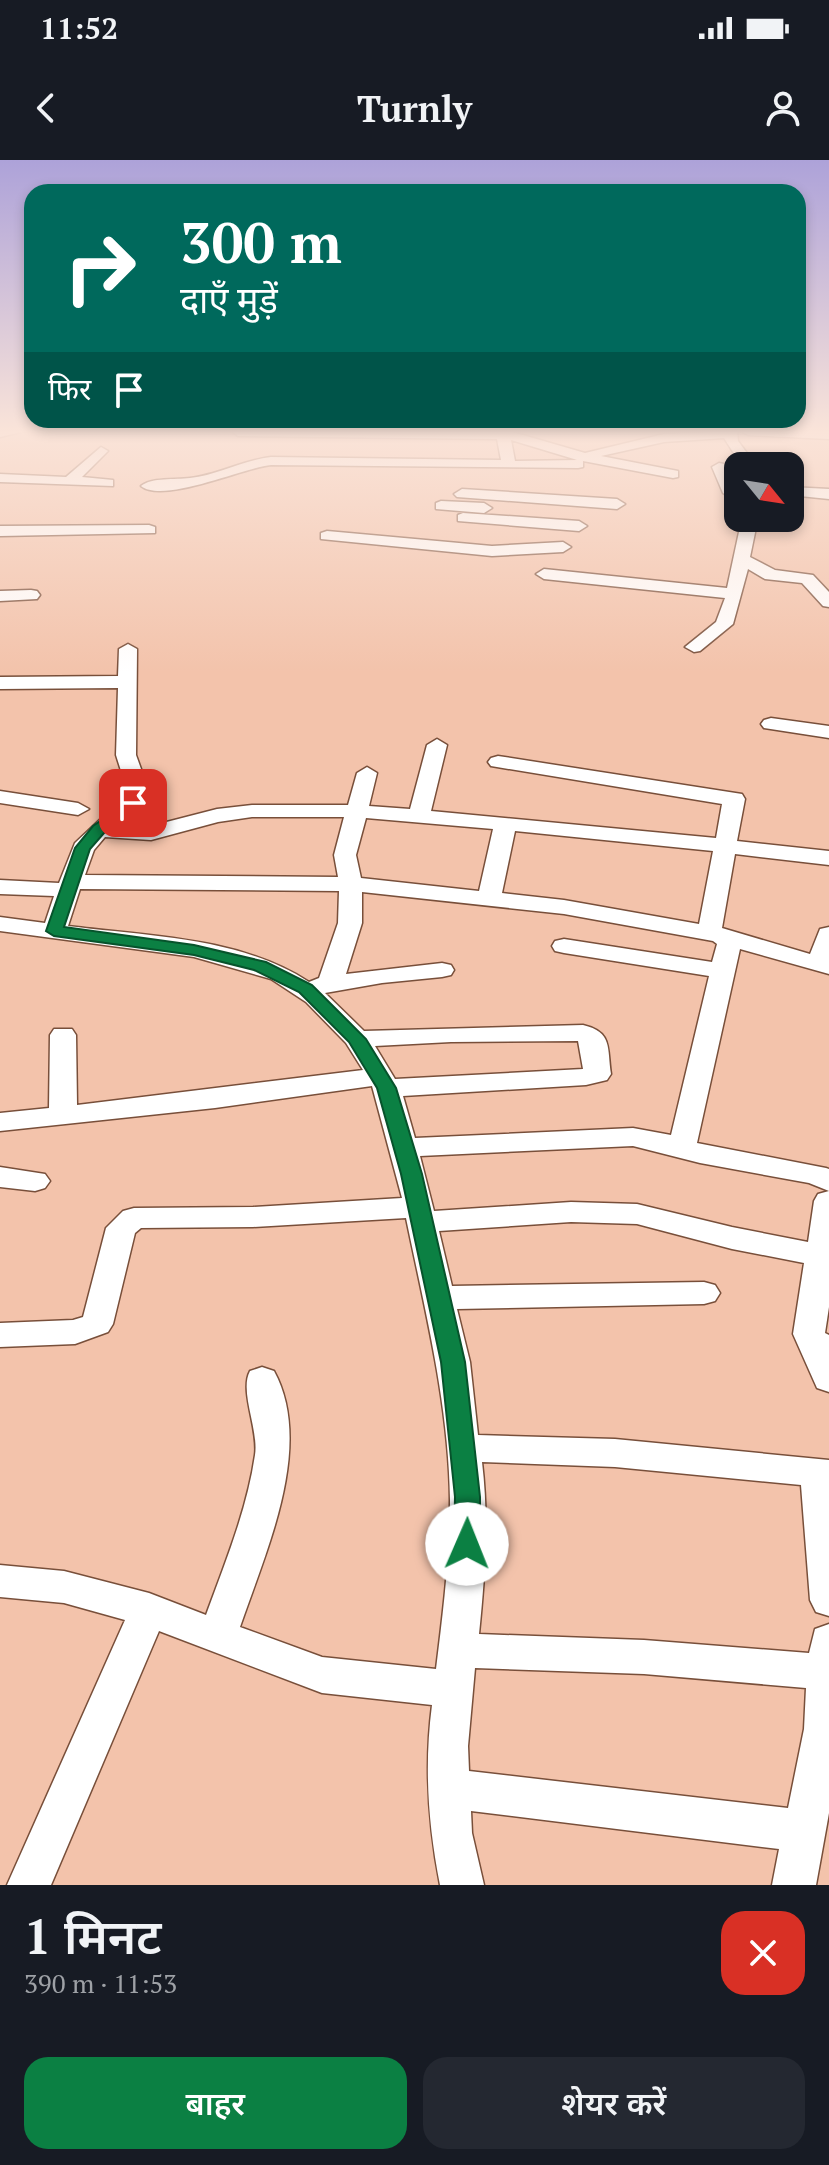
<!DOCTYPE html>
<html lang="hi">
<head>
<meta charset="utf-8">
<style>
  :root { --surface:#171b24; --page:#242831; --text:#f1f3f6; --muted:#9ea1a6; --accent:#0b8043 }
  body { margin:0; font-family:"PT Serif","Noto Sans Devanagari",serif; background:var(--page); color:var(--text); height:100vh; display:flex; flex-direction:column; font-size:30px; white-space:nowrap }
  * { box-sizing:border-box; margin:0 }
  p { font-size:26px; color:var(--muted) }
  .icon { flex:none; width:44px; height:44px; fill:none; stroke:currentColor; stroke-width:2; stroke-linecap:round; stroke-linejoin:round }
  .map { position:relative; height:1725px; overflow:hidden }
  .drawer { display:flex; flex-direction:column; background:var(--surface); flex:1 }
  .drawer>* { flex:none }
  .top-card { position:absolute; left:24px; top:24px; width:782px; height:244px; border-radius:24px; box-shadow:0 4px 12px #0003; background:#00695c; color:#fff; overflow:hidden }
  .needle { width:52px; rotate:120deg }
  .tools { position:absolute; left:724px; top:292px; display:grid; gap:16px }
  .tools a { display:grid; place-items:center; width:80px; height:80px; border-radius:16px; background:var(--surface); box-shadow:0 4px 12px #0003; font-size:40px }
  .pin { position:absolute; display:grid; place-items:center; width:68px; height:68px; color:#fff; margin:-34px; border-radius:16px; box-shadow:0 4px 12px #0006 }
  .me { position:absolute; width:88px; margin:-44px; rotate:1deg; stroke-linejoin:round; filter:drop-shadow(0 0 6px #0008) }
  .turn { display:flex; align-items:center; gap:28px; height:168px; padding:0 24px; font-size:36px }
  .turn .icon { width:104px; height:104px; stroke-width:2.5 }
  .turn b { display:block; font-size:56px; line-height:68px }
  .then { display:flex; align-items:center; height:76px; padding:0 24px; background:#0003; gap:16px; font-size:30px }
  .round { display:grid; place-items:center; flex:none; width:84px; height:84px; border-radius:24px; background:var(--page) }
  .head { display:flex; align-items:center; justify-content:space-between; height:136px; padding:0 24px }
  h1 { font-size:48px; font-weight:600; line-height:60px }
  .action { display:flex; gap:16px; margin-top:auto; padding:16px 24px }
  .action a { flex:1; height:92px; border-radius:24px; background:var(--accent); color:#fff; font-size:32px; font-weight:600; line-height:92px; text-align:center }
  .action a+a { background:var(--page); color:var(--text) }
  .status { display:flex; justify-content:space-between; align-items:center; height:56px; padding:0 40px; background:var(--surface); direction:ltr }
  .status svg { height:22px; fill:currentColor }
  header { display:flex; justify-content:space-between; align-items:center; height:104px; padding:0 24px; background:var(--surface); font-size:36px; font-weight:600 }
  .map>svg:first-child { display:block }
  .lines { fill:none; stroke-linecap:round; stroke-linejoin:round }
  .minor-casing { stroke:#784f3a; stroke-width:3 }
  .minor { fill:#fff; fill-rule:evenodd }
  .route { fill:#0b8043; stroke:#07532c; stroke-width:2 }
</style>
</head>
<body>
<div class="status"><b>11:52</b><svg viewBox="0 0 49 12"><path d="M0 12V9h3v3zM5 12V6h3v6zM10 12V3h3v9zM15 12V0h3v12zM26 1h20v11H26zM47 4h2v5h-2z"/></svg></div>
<header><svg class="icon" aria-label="back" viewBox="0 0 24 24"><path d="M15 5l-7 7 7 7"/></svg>Turnly<svg class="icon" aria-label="person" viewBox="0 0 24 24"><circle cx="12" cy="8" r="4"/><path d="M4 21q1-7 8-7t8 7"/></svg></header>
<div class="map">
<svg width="829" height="1725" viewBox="0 0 829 1725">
  <rect width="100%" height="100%" fill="#f3c3ab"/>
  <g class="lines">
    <g class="minor-casing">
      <path id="minor" d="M 0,271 L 25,271 L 0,277 Z
        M 232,271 L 509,271 L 585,293 L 664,274 L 737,271 L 738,281 L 755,304 L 742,306 L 724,278 L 664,282 L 601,296 L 678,311 L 678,317 L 673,318 L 583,301 L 583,307 L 578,308 L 271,305 C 243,308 163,344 141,326 C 152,317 175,320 190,318 C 218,315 243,300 271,297 L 501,300 L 497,279 L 238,276 ZM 511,280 L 574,299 L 577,300 L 515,301 Z
        M 741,271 L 829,271 L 829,279 L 748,275 Z
        M 101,287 L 108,291 L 82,317 L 113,320 L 113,326 L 0,322 L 0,314 L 66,317 Z
        M 719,303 L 724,304 L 738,330 L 738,342 L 723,333 L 712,307 Z
        M 790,327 L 829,329 L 829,339 L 790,335 Z
        M 462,329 L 617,339 L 625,344 L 617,349 L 457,337 L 454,334 Z
        M 441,341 L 484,343 L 492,348 L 484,353 L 436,349 L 436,343 Z
        M 463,353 L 579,361 L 587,366 L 579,371 L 458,361 L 458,355 Z
        M 742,358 L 758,358 L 750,397 L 775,410 L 813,415 L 829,432 L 829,447 L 823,446 L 802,423 L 765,419 L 748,409 L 733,464 L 700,491 L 694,492 L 685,487 L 716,462 L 725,438 L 544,419 L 536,414 L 544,409 L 727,428 Z
        M 149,365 L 155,367 L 155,373 L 0,376 L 0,366 Z
        M 327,371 L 492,386 L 563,382 L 571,387 L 563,392 L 492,396 L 321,379 L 321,373 Z
        M 31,430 L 37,431 L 40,435 L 37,439 L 0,441 L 0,431 Z
        M 128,484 L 137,489 L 136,595 L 150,634 L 118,664 L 151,666 L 217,649 L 252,645 L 348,645 L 357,613 L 367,607 L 377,613 L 369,646 L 410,649 L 427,585 L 437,579 L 447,585 L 431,651 L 716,678 L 722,644 L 491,606 L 488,602 L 491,598 L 498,596 L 742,634 L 745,639 L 737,681 L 829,691 L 829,705 L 735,694 L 722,768 L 810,794 L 820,769 L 829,767 L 829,814 L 740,789 L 697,983 L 826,1008 L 829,1009 L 829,1031 L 809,1023 L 700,1003 L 633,986 L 420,996 L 434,1051 L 571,1042 L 637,1044 L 732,1067 L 808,1082 L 814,1041 L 818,1034 L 829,1031 L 829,1147 L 825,1173 L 829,1175 L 829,1232 L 817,1228 L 793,1174 L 804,1103 L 732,1089 L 637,1064 L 571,1062 L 439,1071 L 452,1126 L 704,1122 L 715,1125 L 720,1133 L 715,1141 L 704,1144 L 457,1149 L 470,1202 L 478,1275 L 615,1279 L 829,1300 L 829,1456 L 816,1452 L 810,1440 L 801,1325 L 615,1307 L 482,1302 C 489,1360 485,1416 479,1474 L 644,1480 L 809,1493 L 815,1469 L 829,1464 L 829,1653 L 816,1725 L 772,1725 L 779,1689 L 471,1651 L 472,1673 L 484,1725 L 440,1725 C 428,1664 424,1607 432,1545 L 322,1533 L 159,1471 L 51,1725 L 7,1725 L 125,1460 L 64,1443 L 0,1437 L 0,1405 L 64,1411 L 149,1433 L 206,1455 C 225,1403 247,1350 255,1295 C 259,1270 239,1231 250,1211 L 262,1207 L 274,1211 C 315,1286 265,1393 240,1467 L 322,1497 L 436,1509 C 443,1453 450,1397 450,1340 C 449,1245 425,1150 406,1058 L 253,1067 L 141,1068 L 135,1073 L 113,1164 L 108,1172 L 75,1184 L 0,1187 L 0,1163 L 73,1160 L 83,1157 L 106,1068 L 123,1051 L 134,1048 L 253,1047 L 402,1038 L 372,926 L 215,948 L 0,971 L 0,953 L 49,948 L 50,875 L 54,869 L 72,869 L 76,875 L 77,945 L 363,910 L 346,883 L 306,842 L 271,819 L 194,797 L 0,771 L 0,757 L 45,763 L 54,736 L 0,734 L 0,720 L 59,723 L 75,683 L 128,633 L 116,595 L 118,528 L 0,529 L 0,517 L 118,516 L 119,489 ZM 252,657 L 344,657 L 334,695 L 338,717 L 85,715 L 94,690 L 105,677 L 151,680 L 218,662 ZM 366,658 L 493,669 L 479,731 L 361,718 L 356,695 ZM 515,671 L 713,691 L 699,764 L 564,740 L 502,733 ZM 80,729 L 339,731 L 338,763 L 319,818 L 309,822 C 241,777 147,776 68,766 ZM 362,732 L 564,754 L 713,781 L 717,784 L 712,802 L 564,779 L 555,781 L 552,786 L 555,791 L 564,793 L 709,816 L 671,975 L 633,968 L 415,978 L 403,936 L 586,925 L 607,920 L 611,914 C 607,888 613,872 583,865 L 364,871 L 325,833 L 382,823 L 442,817 L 451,815 L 454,810 L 451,805 L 442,803 L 346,814 L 362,763 ZM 451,882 L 578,881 L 583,909 L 395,919 L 375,886 ZM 475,1508 L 644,1514 L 806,1528 L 804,1569 L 788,1648 L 469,1611 L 468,1586 Z
        M 771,558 L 829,566 L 829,578 L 764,568 L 761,564 L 764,560 Z
        M 0,631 L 78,643 L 89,649 L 78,655 L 0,643 Z
        M 0,1007 L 45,1014 L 50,1021 L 45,1028 L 35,1031 L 0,1027 Z"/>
    </g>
    <use href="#minor" class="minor"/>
  </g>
  <linearGradient id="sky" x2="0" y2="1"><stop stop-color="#ada2d9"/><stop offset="0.53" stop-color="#fae4d9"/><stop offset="1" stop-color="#fae4d9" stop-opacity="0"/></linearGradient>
  <rect width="829" height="512" fill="url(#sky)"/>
  <path class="route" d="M 133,638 L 139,639 L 139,646 L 104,673 L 90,689 L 64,767 L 194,785 L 266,802 L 312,825 L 366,879 L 396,928 L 422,1014 L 465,1202 L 480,1337 L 480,1384 L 476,1391 L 467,1394 L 458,1391 L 454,1384 L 455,1337 L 441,1202 L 401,1014 L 377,928 L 349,882 L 299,832 L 254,810 L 194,795 L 54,776 L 46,771 L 75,688 L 93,666 Z"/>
</svg>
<div class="tools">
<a><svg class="needle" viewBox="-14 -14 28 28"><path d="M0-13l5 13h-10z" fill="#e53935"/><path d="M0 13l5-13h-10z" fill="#9ea1a6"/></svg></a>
</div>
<div class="pin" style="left:133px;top:643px;background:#d93025"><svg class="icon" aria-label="arrive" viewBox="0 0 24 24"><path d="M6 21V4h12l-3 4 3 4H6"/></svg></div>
<svg class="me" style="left:467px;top:1384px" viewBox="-20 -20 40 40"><circle r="19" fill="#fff"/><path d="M0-13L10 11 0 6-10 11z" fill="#0b8043"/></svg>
<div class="top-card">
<div class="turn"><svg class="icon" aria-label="right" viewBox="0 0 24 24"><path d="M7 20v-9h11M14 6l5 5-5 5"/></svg><div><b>300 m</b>दाएँ मुड़ें</div></div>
<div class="then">फिर<svg class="icon" aria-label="arrive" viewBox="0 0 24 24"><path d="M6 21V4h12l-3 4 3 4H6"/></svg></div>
</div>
</div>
<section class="drawer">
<div class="head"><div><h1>1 मिनट</h1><p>390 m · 11:53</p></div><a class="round" style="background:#d93025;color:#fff"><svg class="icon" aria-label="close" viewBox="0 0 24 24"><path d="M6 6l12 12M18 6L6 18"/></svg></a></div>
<div class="action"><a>बाहर</a><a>शेयर करें</a></div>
</section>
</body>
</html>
